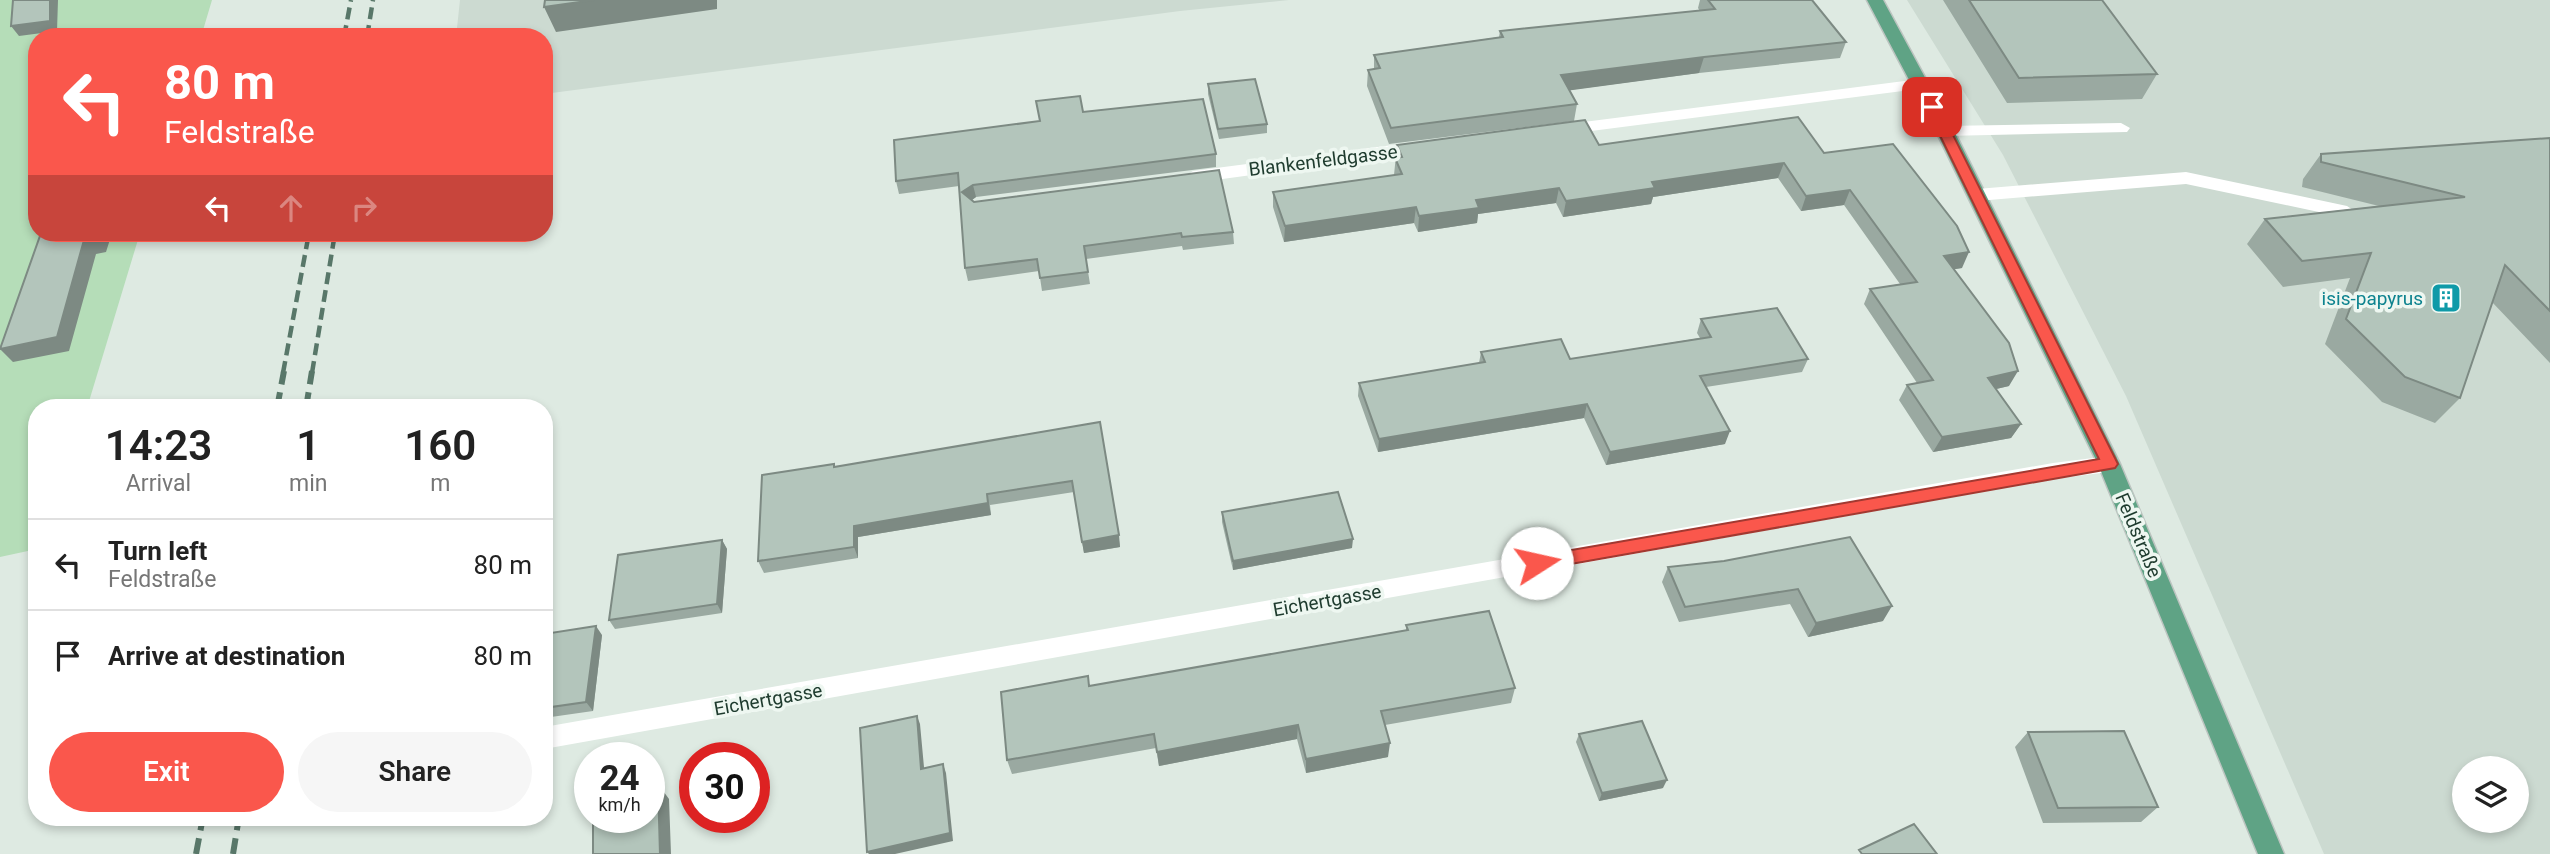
<!DOCTYPE html>
<html lang="en">
<head>
<meta charset="utf-8">
<style>
  :root { --surface:#fff; --page:#f6f6f6; --text:#222; --muted:#767676; --line:#e0e0e0; --accent:#fa574c }
  body { margin:0; font-family:Roboto,sans-serif; background:var(--page); color:var(--text); height:100vh; display:flex; flex-direction:column; font-size:26px; white-space:nowrap }
  * { box-sizing:border-box; margin:0 }
  p { font-size:23px; color:var(--muted) }
  .icon { flex:none; width:38px; height:38px; fill:none; stroke:currentColor; stroke-width:2; stroke-linecap:round; stroke-linejoin:round }
  .map { position:relative; flex:1; overflow:hidden }
  .sheet { position:absolute; left:28px; top:399px; width:525px; height:427px; display:flex; flex-direction:column; background:var(--surface); border-radius:28px; box-shadow:0 4px 10px #0003 }
  .sheet>* { flex:none }
  .top-card { position:absolute; left:28px; top:28px; width:525px; height:214px; border-radius:28px; box-shadow:0 4px 10px #0003; background:#fa574c; color:#fff; overflow:hidden }
  .buttons { position:absolute; left:2452px; top:756px; display:grid; gap:14px }
  .buttons a { display:grid; place-items:center; width:77px; height:77px; border-radius:50%; background:var(--surface); box-shadow:0 4px 10px #0003; font-size:35px }
  .speed { position:absolute; left:574px; top:742px; display:flex; gap:14px; font-size:35px; font-weight:700; text-align:center }
  .speed>* { display:grid; place-content:center; width:91px; height:91px; border-radius:50%; background:var(--surface); box-shadow:0 4px 10px #0003; line-height:1 }
  .speed small { font-size:18px; font-weight:400 }
  .speed .limit { border:10px solid #d22; background:#fff; color:#111 }
  .pin { position:absolute; display:grid; place-items:center; width:60px; height:60px; color:#fff; margin:-30px; border-radius:14px; box-shadow:0 4px 10px #0006 }
  .me { position:absolute; width:77px; margin:-38px; rotate:80deg; stroke-linejoin:round; filter:drop-shadow(0 0 5px #0008) }
  .turn { display:flex; align-items:center; gap:24px; height:147px; padding:0 21px; font-size:32px }
  .turn .icon { width:91px; height:91px; stroke-width:2.5 }
  .turn b { display:block; font-size:49px; line-height:60px }
  .lanes { display:flex; align-items:center; height:66px; padding:0 21px; background:#0003; justify-content:center; gap:35px; direction:ltr }
  .lanes .off { opacity:.35 }
  .eta { display:flex; justify-content:space-evenly; align-items:center; height:119px; text-align:center }
  .eta b { font-size:42px; font-weight:600; line-height:49px }
  .primary-button { display:flex; gap:14px; margin-top:auto; padding:14px 21px }
  .primary-button a { flex:1; height:80px; border-radius:42px; background:var(--accent); color:#fff; font-size:28px; font-weight:600; line-height:80px; text-align:center }
  .primary-button a+a { background:var(--page); color:var(--text) }
  ul { padding:0; list-style:none }
  li { display:flex; align-items:center; gap:21px; height:91px; padding:0 21px; border-top:2px solid var(--line) }
  li div { flex:1 }
  li b { display:block; font-size:26px }
  li em { font-style:normal }
  .map>svg:first-child { display:block }
  .built { fill:#ccdad1; fill-rule:evenodd }
  .green { fill:#b5ddb8 }
  .lines { fill:none; stroke-linecap:round; stroke-linejoin:round }
  .primary-casing { stroke:#bcc4c0; stroke-width:3 }
  .lane { fill:#fff; fill-rule:evenodd }
  .street { fill:#fff; fill-rule:evenodd }
  .primary { fill:#5fa385; fill-rule:evenodd }
  .rail-far1 { stroke:#587769; stroke-width:4.5; stroke-dasharray:12 6; stroke-linecap:butt }
  .rail { stroke:#587769; stroke-width:6; stroke-dasharray:16 8; stroke-linecap:butt }
  .wall { fill:#9aa9a1 }
  .shaded-wall { fill:#7d8a83 }
  .building { fill:#b3c5bb; stroke:#7d8a83; stroke-width:2 }
  .route { fill:#fa574c; stroke:#a23931; stroke-width:2 }
  .labels { text-anchor:middle; stroke-width:7; stroke-linejoin:round; paint-order:stroke }
  .street-label { font-size:19px; fill:#1e3b2e; stroke:#eef7f1 }
  .culture-label { font-size:19px; fill:#0d838f; stroke:#eef7f1; text-anchor:end }
</style>
</head>
<body>
<div class="map">
<svg width="2550" height="854" viewBox="0 0 2550 854">
  <rect width="100%" height="100%" fill="#deeae2"/>
  <path class="built" d="M 460,0 L 1289,0 L 1180,11 L 544,94 L 544,37 L 456,37 Z
    M 1907,0 L 2550,0 L 2550,854 L 2324,854 L 2126,396 L 2003,155 ZM 2464,768 L 2516,768 L 2516,821 L 2464,821 Z"/>
  <path class="green" d="M 0,0 L 212,0 L 201,37 L 37,37 L 37,233 L 140,233 L 87,408 L 37,408 L 37,549 L 0,557 Z"/>
  <g class="lines">
    <g class="primary-casing">
      <path id="primary" d="M 1867,0 L 1883,0 L 1954,131 L 2120,464 L 2284,854 L 2258,854 L 2098,464 L 1936,131 Z"/>
    </g>
    <path class="lane" d="M 2121,123 L 2130,128 L 2127,132 L 1945,136 L 1936,131 L 1945,126 Z
      M 2186,172 L 2347,206 L 2356,212 L 2347,218 L 2186,184 L 1977,201 L 1968,195 L 1977,189 Z"/>
    <path class="street" d="M 1920,79 L 1926,80 L 1926,88 L 1560,135 L 1551,130 L 1560,125 Z
      M 1424,141 L 1430,143 L 1433,147 L 1430,151 L 1193,183 L 1184,177 L 1193,171 Z
      M 2109,456 L 2117,458 L 2120,464 L 2117,470 L 2109,472 L 2053,479 L 544,749 L 544,727 L 2053,463 Z"/>
    <use href="#primary" class="primary"/>
    <path class="rail-far1" d="M 344,37 L 351,0
      M 367,37 L 373,0
      M 283,373 L 309,233
      M 312,373 L 335,233"/>
    <path class="rail" d="M 277,408 L 284,371
      M 306,408 L 312,371
      M 196,854 L 203,817
      M 233,854 L 239,817"/>
  </g>
  <path class="wall" d="M 1700,0 L 1812,0 L 1846,42 L 1840,58 L 1699,73 L 1569,90 L 1577,104 L 1574,121 L 1389,144 L 1367,86 L 1368,70 L 1374,69 L 1374,55 L 1499,37 L 1500,31 L 1700,11 L 1698,8 Z
    M 1943,0 L 2102,0 L 2157,74 L 2142,99 L 2007,103 Z
    M 1208,84 L 1267,124 L 1267,133 L 1219,139 L 1208,94 Z
    M 1083,112 L 1216,154 L 1216,167 L 976,197 L 972,200 L 974,202 L 1233,232 L 1234,244 L 1183,250 L 1182,246 L 1086,259 L 1090,284 L 1042,291 L 1039,271 L 968,281 L 965,268 L 959,186 L 899,194 L 896,181 L 1039,121 Z
    M 2550,138 L 2550,363 L 2492,302 L 2460,398 L 2435,423 L 2382,402 L 2325,344 L 2350,278 L 2283,287 L 2247,244 L 2265,219 L 2379,206 L 2302,187 L 2303,179 L 2321,154 Z
    M 1397,145 L 1599,145 L 1824,153 L 1962,268 L 1954,269 L 2009,386 L 1996,389 L 2021,424 L 2011,438 L 1933,452 L 1899,400 L 1907,385 L 1917,383 L 1864,304 L 1870,289 L 1900,284 L 1844,205 L 1801,211 L 1778,178 L 1653,197 L 1651,204 L 1563,217 L 1556,203 L 1478,214 L 1477,223 L 1418,232 L 1414,223 L 1284,242 L 1273,207 L 1273,192 L 1394,175 Z
    M 1701,319 L 1808,359 L 1802,372 L 1706,387 L 1725,444 L 1606,465 L 1584,418 L 1378,452 L 1358,396 L 1359,383 L 1479,363 L 1481,352 L 1570,359 L 1700,338 L 1697,333 Z
    M 1100,422 L 1120,547 L 1084,553 L 1074,492 L 990,505 L 991,515 L 858,537 L 858,558 L 764,573 L 758,561 L 835,467 Z
    M 1222,512 L 1352,548 L 1233,570 L 1222,522 Z
    M 722,540 L 727,549 L 722,613 L 615,629 L 609,620 Z
    M 1724,561 L 1883,621 L 1808,637 L 1790,604 L 1679,622 L 1662,582 L 1668,567 Z
    M 1406,625 L 1515,688 L 1511,703 L 1385,725 L 1388,757 L 1306,773 L 1297,739 L 1159,766 L 1156,748 L 1012,774 L 1007,760 L 1090,686 L 1406,630 Z
    M 544,634 L 602,635 L 593,711 L 544,718 Z
    M 2028,732 L 2158,807 L 2141,822 L 2043,823 L 2015,747 Z
    M 1579,734 L 1663,788 L 1599,801 L 1576,742 Z"/>
  <path class="shaded-wall" d="M 50,0 L 58,0 L 57,31 L 19,36 L 11,26 Z
    M 594,0 L 717,0 L 717,9 L 556,32 L 544,7 Z
    M 1704,57 L 1699,73 L 1558,92 L 1561,75 Z
    M 1784,163 L 1778,178 L 1653,197 L 1651,204 L 1563,217 L 1566,201 L 1652,182 Z
    M 973,185 L 976,197 L 965,205 L 962,192 Z
    M 1559,188 L 1556,203 L 1478,214 L 1477,223 L 1418,232 L 1419,216 L 1476,200 Z
    M 1850,190 L 1844,205 L 1801,211 L 1806,196 Z
    M 1416,207 L 1414,223 L 1284,242 L 1285,226 Z
    M 96,233 L 112,233 L 106,252 L 96,254 L 69,351 L 13,362 L 0,349 L 84,240 Z
    M 1969,252 L 1962,268 L 1937,272 L 1944,256 Z
    M 2018,371 L 2009,386 L 1979,393 L 1988,378 Z
    M 1587,404 L 1584,418 L 1378,452 L 1379,439 Z
    M 2021,424 L 2011,438 L 1933,452 L 1942,437 Z
    M 1730,431 L 1725,444 L 1606,465 L 1610,452 Z
    M 987,494 L 991,515 L 858,537 L 858,558 L 854,547 L 854,526 Z
    M 1119,535 L 1120,547 L 1084,553 L 1082,542 Z
    M 1353,539 L 1352,548 L 1233,570 L 1233,561 Z
    M 722,540 L 727,549 L 722,613 L 717,604 Z
    M 1892,606 L 1883,621 L 1808,637 L 1816,623 Z
    M 596,626 L 602,635 L 593,711 L 586,702 Z
    M 917,716 L 920,724 L 925,778 L 921,769 Z
    M 1298,725 L 1297,739 L 1159,766 L 1157,752 Z
    M 1390,743 L 1388,757 L 1306,773 L 1306,759 Z
    M 943,764 L 946,773 L 953,841 L 895,854 L 869,854 L 867,852 Z
    M 1667,780 L 1663,788 L 1599,801 L 1602,793 Z
    M 658,784 L 669,799 L 671,854 L 660,854 Z"/>
  <path class="building" d="M 13,0 L 50,0 L 50,21 L 11,26 Z
    M 545,0 L 594,0 L 544,7 Z
    M 1708,0 L 1812,0 L 1846,42 L 1704,57 L 1561,75 L 1577,104 L 1391,128 L 1368,70 L 1380,68 L 1374,55 L 1503,37 L 1500,31 L 1715,9 Z
    M 1969,0 L 2102,0 L 2157,74 L 2019,78 Z
    M 1255,79 L 1267,124 L 1218,129 L 1208,84 Z
    M 1080,96 L 1083,112 L 1203,99 L 1216,154 L 973,185 L 962,192 L 974,202 L 1219,170 L 1233,232 L 1182,237 L 1181,233 L 1084,246 L 1088,272 L 1040,278 L 1037,259 L 965,268 L 958,173 L 896,181 L 894,140 L 1040,121 L 1036,101 Z
    M 1798,117 L 1824,153 L 1893,144 L 1957,226 L 1969,252 L 1944,256 L 2009,343 L 2018,371 L 1988,378 L 2021,424 L 1942,437 L 1907,385 L 1933,380 L 1870,289 L 1917,282 L 1850,190 L 1806,196 L 1784,163 L 1652,182 L 1655,188 L 1566,201 L 1559,188 L 1476,200 L 1479,208 L 1419,216 L 1416,207 L 1285,226 L 1273,192 L 1402,174 L 1395,158 L 1402,157 L 1397,145 L 1585,120 L 1599,145 Z
    M 2550,138 L 2550,311 L 2505,265 L 2460,398 L 2405,377 L 2346,319 L 2371,253 L 2302,261 L 2265,219 L 2465,197 L 2321,162 L 2321,154 Z
    M 41,233 L 96,233 L 95,238 L 84,240 L 57,337 L 0,349 Z
    M 1777,308 L 1808,359 L 1700,376 L 1730,431 L 1610,452 L 1587,404 L 1379,439 L 1359,383 L 1485,362 L 1481,352 L 1561,339 L 1570,359 L 1711,337 L 1701,319 Z
    M 1100,422 L 1119,535 L 1082,542 L 1072,481 L 987,494 L 988,503 L 854,526 L 854,547 L 758,561 L 762,475 L 834,464 L 834,467 Z
    M 1338,492 L 1353,539 L 1233,561 L 1222,512 Z
    M 1850,537 L 1892,606 L 1816,623 L 1798,589 L 1685,607 L 1668,567 L 1724,561 Z
    M 722,540 L 717,604 L 609,620 L 618,555 Z
    M 1489,611 L 1515,688 L 1381,711 L 1390,743 L 1306,759 L 1298,725 L 1157,752 L 1154,734 L 1007,760 L 1001,692 L 1088,676 L 1089,686 L 1408,630 L 1406,625 Z
    M 596,626 L 586,702 L 544,708 L 544,634 Z
    M 917,716 L 921,769 L 943,764 L 950,833 L 867,852 L 860,728 Z
    M 1642,721 L 1667,780 L 1602,793 L 1579,734 Z
    M 2124,731 L 2158,807 L 2058,808 L 2028,732 Z
    M 658,784 L 660,854 L 593,854 L 593,817 L 649,817 L 649,786 Z
    M 1914,824 L 1937,854 L 1862,854 L 1859,850 Z"/>
  <path class="route" d="M 1932,103 L 1939,107 L 2118,464 L 2115,468 L 1537,570 L 1531,568 L 1529,563 L 1531,558 L 1537,556 L 2099,459 L 1926,107 Z"/>
  <defs>
    <g id="building-square" transform="scale(1.575)"><rect x="-9" y="-9" width="18" height="18" rx="4" fill="#0f9aa8" stroke="#eef7f1"/><path d="M-4-6H4V6H1V3H-1V6H-4ZM-2.5-4.3h1.7v1.8h-1.7ZM.8-4.3h1.7v1.8H.8ZM-2.5-1h1.7V.8h-1.7ZM.8-1h1.7V.8H.8Z" fill="#fff"/></g>
  </defs>
  <g fill-rule="evenodd">
    <use href="#building-square" x="2446" y="298"/>
  </g>
  <g class="labels">
    <g class="street-label">
      <text transform="translate(1323 160) rotate(-7)" y="7">Blankenfeldgasse</text>
      <text transform="translate(2139 535) rotate(67)" y="7">Feldstraße</text>
      <text transform="translate(1327 600) rotate(-10)" y="7">Eichertgasse</text>
      <text transform="translate(768 699) rotate(-10)" y="7">Eichertgasse</text>
    </g>
    <g class="culture-label">
      <text x="2423" y="305">isis-papyrus</text>
    </g>
  </g>
</svg>
<div class="buttons">
<a><svg class="icon" aria-label="layers" viewBox="0 0 24 24"><path d="M12 4l9 5-9 5-9-5zM3 14l9 5 9-5"/></svg></a>
</div>
<div class="speed"><div>24<small>km/h</small></div><div class="limit">30</div></div>
<div class="pin" style="left:1932px;top:107px;background:#d93025"><svg class="icon" aria-label="arrive" viewBox="0 0 24 24"><path d="M6 21V4h12l-3 4 3 4H6"/></svg></div>
<svg class="me" style="left:1537px;top:563px" viewBox="-20 -20 40 40"><circle r="19" fill="#fff"/><path d="M0-13L10 11 0 6-10 11z" fill="#fa574c"/></svg>
<div class="top-card">
<div class="turn"><svg class="icon" aria-label="left" viewBox="0 0 24 24"><path d="M17 20v-9H6M10 6l-5 5 5 5"/></svg><div><b>80 m</b>Feldstraße</div></div>
<div class="lanes"><svg class="icon" aria-label="left" viewBox="0 0 24 24"><path d="M17 20v-9H6M10 6l-5 5 5 5"/></svg><svg class="icon off" aria-label="ahead" viewBox="0 0 24 24"><path d="M12 20V5M6 11l6-6 6 6"/></svg><svg class="icon off" aria-label="right" viewBox="0 0 24 24"><path d="M7 20v-9h11M14 6l5 5-5 5"/></svg></div>
</div>
<section class="sheet">
<div class="eta">
<div><b>14:23</b><p>Arrival</p></div>
<div><b>1</b><p>min</p></div>
<div><b>160</b><p>m</p></div>
</div>
<ul>
<li><svg class="icon" aria-label="left" viewBox="0 0 24 24"><path d="M17 20v-9H6M10 6l-5 5 5 5"/></svg><div><b>Turn left</b><p>Feldstraße</p></div><em>80 m</em></li>
<li><svg class="icon" aria-label="arrive" viewBox="0 0 24 24"><path d="M6 21V4h12l-3 4 3 4H6"/></svg><div><b>Arrive at destination</b></div><em>80 m</em></li>
</ul>
<div class="primary-button"><a>Exit</a><a>Share</a></div>
</section>
</div>
</body>
</html>
